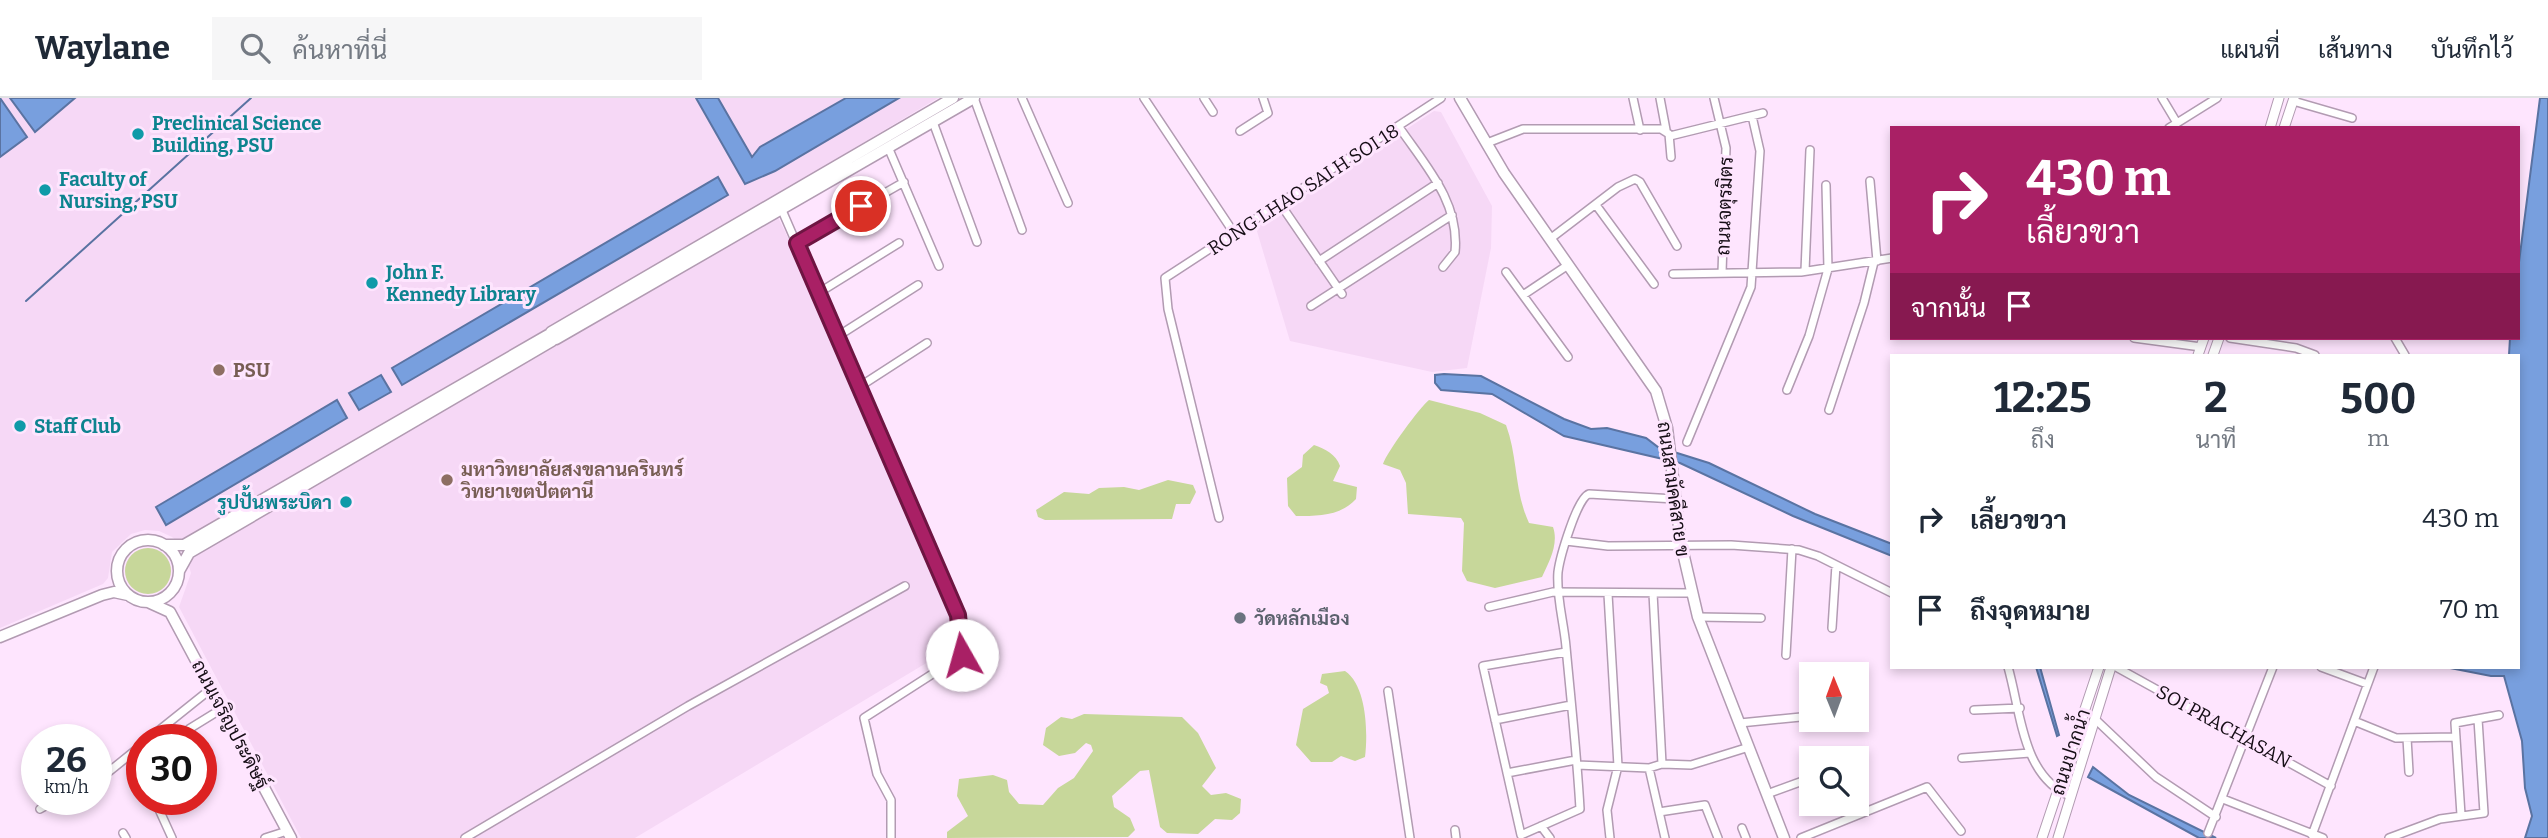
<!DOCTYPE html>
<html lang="th">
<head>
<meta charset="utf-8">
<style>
  :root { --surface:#fff; --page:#f6f6f7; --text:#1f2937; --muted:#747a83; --line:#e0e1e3 }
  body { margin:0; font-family:Bitter,Sarabun,serif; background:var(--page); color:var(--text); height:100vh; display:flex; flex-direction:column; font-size:26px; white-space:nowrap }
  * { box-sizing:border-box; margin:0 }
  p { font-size:23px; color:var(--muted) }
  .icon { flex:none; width:38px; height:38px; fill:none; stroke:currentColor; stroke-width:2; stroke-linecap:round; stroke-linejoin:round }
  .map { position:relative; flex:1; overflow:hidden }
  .panel { position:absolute; left:1890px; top:256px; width:630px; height:315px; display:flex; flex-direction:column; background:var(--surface); border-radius:0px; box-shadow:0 4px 10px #0003 }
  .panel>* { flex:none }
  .top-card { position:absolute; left:1890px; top:28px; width:630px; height:214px; border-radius:0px; box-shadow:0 4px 10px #0003; background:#a92065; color:#fff; overflow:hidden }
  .needle { width:46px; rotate:359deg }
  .buttons { position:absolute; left:1799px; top:564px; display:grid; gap:14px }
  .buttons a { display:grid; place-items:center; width:70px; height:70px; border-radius:0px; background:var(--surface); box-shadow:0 4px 10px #0003; font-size:35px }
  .speed { position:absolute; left:21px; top:626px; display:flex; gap:14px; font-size:35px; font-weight:700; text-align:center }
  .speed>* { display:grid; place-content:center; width:91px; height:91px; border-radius:50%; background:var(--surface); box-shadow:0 4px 10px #0003; line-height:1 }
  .speed small { font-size:18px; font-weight:400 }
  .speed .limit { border:10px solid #d22; background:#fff; color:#111 }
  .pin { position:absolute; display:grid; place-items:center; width:60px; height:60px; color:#fff; margin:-30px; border:4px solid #fff; border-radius:50%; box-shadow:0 2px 7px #0007 }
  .me { position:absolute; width:77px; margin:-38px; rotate:353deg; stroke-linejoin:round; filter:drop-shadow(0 0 5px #0008) }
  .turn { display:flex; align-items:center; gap:24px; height:147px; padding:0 21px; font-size:32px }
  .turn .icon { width:91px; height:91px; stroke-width:2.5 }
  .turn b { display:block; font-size:49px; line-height:60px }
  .then { display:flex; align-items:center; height:66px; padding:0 21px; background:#0003; gap:14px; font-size:26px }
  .eta { display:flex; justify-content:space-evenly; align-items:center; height:119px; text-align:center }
  .eta b { font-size:42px; font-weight:700; line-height:49px }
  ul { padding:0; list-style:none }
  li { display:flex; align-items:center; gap:21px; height:91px; padding:0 21px }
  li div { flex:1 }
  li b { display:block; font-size:26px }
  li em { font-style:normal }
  header { display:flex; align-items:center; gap:42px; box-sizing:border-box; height:98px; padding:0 35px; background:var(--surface); border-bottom:2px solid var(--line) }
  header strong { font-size:33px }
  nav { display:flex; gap:38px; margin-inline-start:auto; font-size:24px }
  .search { width:490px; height:63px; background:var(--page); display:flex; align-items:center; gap:18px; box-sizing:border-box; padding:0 24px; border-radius:0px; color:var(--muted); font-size:26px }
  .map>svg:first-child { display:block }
  .built { fill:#f6d8f6 }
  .green { fill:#c7d79a }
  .water { fill:#789fde; stroke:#5a73a2; stroke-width:2 }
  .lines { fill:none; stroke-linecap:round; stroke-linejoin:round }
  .stream { stroke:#5a73a2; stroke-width:2 }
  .minor-casing { stroke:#b29bb2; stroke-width:10 }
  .tertiary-casing { stroke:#b29bb2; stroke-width:11 }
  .secondary-casing { stroke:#b29bb2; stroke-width:13 }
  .minor { stroke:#fff; stroke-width:7 }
  .tertiary { stroke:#fff; stroke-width:9 }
  .secondary { stroke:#fff; stroke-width:10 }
  .route-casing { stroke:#6e1542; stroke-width:18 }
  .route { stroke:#a92065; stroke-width:12 }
  .culture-dot { fill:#0f9aa8; stroke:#fee5fe; stroke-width:2.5 }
  .education-dot { fill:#8d6e63; stroke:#fee5fe; stroke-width:2.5 }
  .worship-dot { fill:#6b7280; stroke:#fee5fe; stroke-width:2.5 }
  .labels { text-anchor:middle; stroke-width:6; stroke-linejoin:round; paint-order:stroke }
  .culture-label { font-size:19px; font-weight:bold; fill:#0d838f; stroke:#fee5fe; text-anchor:start }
  .street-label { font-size:19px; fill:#150d15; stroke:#fee5fe }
  .education-label { font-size:19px; font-weight:bold; fill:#785e54; stroke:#fee5fe; text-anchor:start }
  .worship-label { font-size:19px; font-weight:bold; fill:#5b616d; stroke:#fee5fe; text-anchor:start }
</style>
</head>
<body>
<header>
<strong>Waylane</strong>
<div class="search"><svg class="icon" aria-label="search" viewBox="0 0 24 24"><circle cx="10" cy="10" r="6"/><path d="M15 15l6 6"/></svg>ค้นหาที่นี่</div>
<nav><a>แผนที่</a><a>เส้นทาง</a><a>บันทึกไว้</a></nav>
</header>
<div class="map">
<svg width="2548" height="740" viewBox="0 0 2548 740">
  <rect width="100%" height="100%" fill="#fee5fe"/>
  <path class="built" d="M 0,0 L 938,0 L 769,101 L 834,233 L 872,332 L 953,521 L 958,546 L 635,740 L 301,740 L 179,509 L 191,475 L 183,448 L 172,439 L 159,433 L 145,432 L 131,436 L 112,454 L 108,480 L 103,486 L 0,530 Z
    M 1434,13 L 1441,14 L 1492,108 L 1491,150 L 1467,270 L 1432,274 L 1290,243 L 1256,130 Z"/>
  <path class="green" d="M 1429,302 L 1480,315 L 1506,327 C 1518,359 1514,393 1529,425 L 1553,429 C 1559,446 1549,464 1542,479 L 1495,490 L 1467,483 L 1462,473 L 1464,425 L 1461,420 L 1408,416 L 1406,385 L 1400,372 L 1383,366 C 1387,354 1420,309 1429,302 Z
    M 1314,347 C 1325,351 1336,356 1340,368 L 1333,383 L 1357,389 L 1356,401 C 1340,418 1319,418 1296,418 L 1288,408 L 1287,380 L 1302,369 L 1303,357 Z
    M 1168,382 L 1193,387 L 1196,394 L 1190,406 L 1176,406 L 1172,421 L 1045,422 L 1038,419 L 1036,412 L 1064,394 L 1089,396 L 1099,390 L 1124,389 L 1139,392 Z
    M125 473a23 23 0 1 1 46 0a23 23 0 1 1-46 0Z
    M 1345,573 C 1367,588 1368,635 1365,659 L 1355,663 L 1341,658 L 1332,664 L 1311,664 L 1296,647 L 1303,611 L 1329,595 L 1327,588 L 1320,585 L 1322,576 Z
    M 1084,616 L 1182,619 L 1198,635 L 1216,670 L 1202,688 L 1211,697 L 1226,695 L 1241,701 L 1240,715 L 1232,722 L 1215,721 L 1198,736 L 1167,735 L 1160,729 L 1149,672 L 1140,673 L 1112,698 L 1114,709 L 1130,720 L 1135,732 L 1128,739 L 947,740 L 947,734 L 968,718 L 957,698 L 959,681 L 993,677 L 1007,682 L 1009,694 L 1019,706 L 1043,707 L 1058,690 L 1074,680 L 1093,653 L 1091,647 L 1086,645 L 1075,655 L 1059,658 L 1043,647 L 1046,630 L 1061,619 L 1072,621 Z"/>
  <path class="water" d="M 0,0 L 27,39 L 0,59 Z
    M 10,0 L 75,0 L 35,34 Z
    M 696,0 L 718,0 L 752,59 L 760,49 L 846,0 L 899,0 L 775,73 L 745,86 Z
    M 2540,0 L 2548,0 L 2548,740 L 2525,740 L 2532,718 L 2525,690 L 2522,643 L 2504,578 L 2491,578 L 2445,569 L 2518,569 L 2518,257 L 2509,257 L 2510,240 L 2518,240 L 2518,172 Z
    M 718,79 L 728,97 L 402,287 L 392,270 Z
    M 1444,276 L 1481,278 L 1564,321 L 1591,331 L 1607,330 L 1646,340 L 1658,349 L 1709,365 L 1815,416 L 1892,446 L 1892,458 L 1793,418 L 1680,365 L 1564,338 L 1492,296 L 1441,292 L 1435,285 L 1435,277 Z
    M 381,277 L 391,294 L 359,312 L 349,295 Z
    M 337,302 L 347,320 L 166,427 L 156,409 Z
    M 2036,569 L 2040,569 L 2059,637 L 2057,638 Z
    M 2093,669 L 2129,697 L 2216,740 L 2199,740 L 2088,679 Z"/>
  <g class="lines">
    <path class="stream" d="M 26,203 L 251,0"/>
    <g class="minor-casing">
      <path id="minor" d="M 974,0 L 1022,132
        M 1022,0 L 1068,105
        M 1144,0 L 1234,135
        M 1204,0 L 1213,14
        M 1633,0 L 1640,32
        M 1660,0 L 1666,32
        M 1714,0 L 1726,50 L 1722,175
        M 2162,0 L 2177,25
        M 2293,3 L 2352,20
        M 933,24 L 977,144
        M 1399,29 C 1425,67 1460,104 1455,154 L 1443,169
        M 2169,30 L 2217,0
        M 1240,33 L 1268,15 L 1263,0
        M 1670,38 L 1763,15
        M 1487,45 L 1523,31 L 1661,31 L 1669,36 L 1671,59
        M 888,49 L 939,168
        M 1870,83 L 1877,163
        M 1281,107 L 1342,196
        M 1596,107 L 1654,186
        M 781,110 L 958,518 L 962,557 L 864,620 L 877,676 L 891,702 L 891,740
        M 1550,141 L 1618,89 L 1635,81 L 1640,84 L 1677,148
        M 797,145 L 904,84
        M 1319,163 L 1438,85
        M 1805,173 L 1810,52
        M 1506,174 L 1568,259
        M 1673,176 L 1801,174 L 1892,160
        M 820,194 L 899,145
        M 1523,197 L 1568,167
        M 1311,208 L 1452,117
        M 838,238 L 918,187
        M 2134,240 L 2201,249
        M 2230,240 L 2296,250 L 2315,257
        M 2395,240 L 2405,257
        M 859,289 L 927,245
        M 1787,292 L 1809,238 L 1828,171 L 1826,87
        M 1829,312 L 1864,205 L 1874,164
        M 1687,344 L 1751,189 L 1760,53 L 1752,18
        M 1219,420 L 1168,211 L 1165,180 L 1441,0
        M 1566,443 L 1608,448 L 1731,447 L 1799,452 L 1818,458 L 1892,495
        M 1653,495 L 1662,666
        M 1608,496 L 1618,668 L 1607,712 L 1610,740
        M 1489,509 L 1553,494 L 1691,495
        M 1698,519 L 1761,520
        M 1832,530 L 1836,467
        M 1566,554 L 1483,568 L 1521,737 L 1580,711 C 1577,657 1571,603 1566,549 C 1564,525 1556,498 1558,474 C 1560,459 1577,400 1589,396 L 1675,401
        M 1786,557 L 1792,451
        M 2008,569 C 2021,614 2022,678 2070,698
        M 2116,569 L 2331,688
        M 2321,569 L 2367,586
        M 1388,593 L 1410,740
        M 1974,612 L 2020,610
        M 2095,621 L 2156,679 L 2216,719
        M 1495,622 L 1571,607
        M 2354,623 L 2396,640 L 2456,639
        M 1740,625 L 1811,618
        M 2407,640 L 2409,674
        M 147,642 L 212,590
        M 189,642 L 189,631 L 223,610
        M 1962,660 L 2030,655
        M 1857,664 L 1858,664
        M 201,665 L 203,668
        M 1577,667 L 1649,670 L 1662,666 L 1691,667 L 1749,649
        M 1649,670 L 1665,740
        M 1507,675 L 1576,662
        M 96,684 L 142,647
        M 1767,696 L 1811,680
        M 2223,701 L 2323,740
        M 157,707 L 172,740
        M 40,711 L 56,702
        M 1659,714 L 1705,707 L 1718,740
        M 2461,717 L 2455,625 L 2499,617
        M 1541,728 L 1550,740
        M 1742,730 L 1746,740
        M 1455,732 L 1456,740
        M 123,735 L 126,740
        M 2208,735 L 2273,569
        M 2312,737 L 2374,569
        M 265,740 L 287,733
        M 465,740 L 688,608 L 905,488
        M 1801,740 L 1927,689 L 1961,733
        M 2389,740 L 2440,721 L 2484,715 L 2478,621"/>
    </g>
    <g class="tertiary-casing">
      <path id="tertiary" d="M 2270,30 L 2279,0
        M 2284,30 L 2294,0
        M 2198,257 L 2204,240
        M 2213,257 L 2219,240
        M 2042,740 L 2099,569
        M 2058,740 L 2111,569"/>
    </g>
    <g class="secondary-casing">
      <path id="secondary" d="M 1460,0 L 1504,75 L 1656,293 L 1667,330 L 1681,446 L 1698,519 L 1784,740
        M 551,234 L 953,0
        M 556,241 L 974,0
        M117 473a31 31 0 1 1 62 0a31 31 0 1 1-62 0Z
        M 164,447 L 184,447 L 548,237
        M 179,473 L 189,455 L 552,243
        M 148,504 L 170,514 L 291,740
        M 0,539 L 102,497 L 114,494 L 128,497"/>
    </g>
    <use href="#minor" class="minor"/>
    <use href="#tertiary" class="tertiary"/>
    <use href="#secondary" class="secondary"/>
  </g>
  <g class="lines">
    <g class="route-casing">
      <path id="route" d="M 861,108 L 797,145 L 958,517 L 962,557"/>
    </g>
    <use href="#route" class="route"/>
  </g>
  <g class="culture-dot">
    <circle cx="138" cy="36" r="7"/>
    <circle cx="45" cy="92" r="7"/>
    <circle cx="372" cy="185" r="7"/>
    <circle cx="20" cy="328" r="7"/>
    <circle cx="346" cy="404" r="7"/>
  </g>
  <g class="education-dot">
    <circle cx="219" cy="272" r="7"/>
    <circle cx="447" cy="382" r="7"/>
  </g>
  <circle class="worship-dot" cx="1240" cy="520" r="7"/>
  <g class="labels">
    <g class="culture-label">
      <text x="152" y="32">Preclinical Science<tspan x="152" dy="22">Building, PSU</tspan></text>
      <text x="59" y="88">Faculty of<tspan x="59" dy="22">Nursing, PSU</tspan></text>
      <text x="386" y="181">John F.<tspan x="386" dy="22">Kennedy Library</tspan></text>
      <text x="34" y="335">Staff Club</text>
      <text x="332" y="411" text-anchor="end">รูปปั้นพระบิดา</text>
    </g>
    <g class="street-label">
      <text transform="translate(1303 91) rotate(-33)" y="7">RONG LHAO SAI H SOI 18</text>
      <text transform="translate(1724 108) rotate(-88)" y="7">ถนนจตุรมิตร</text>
      <text transform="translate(1674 391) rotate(82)" y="7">ถนนสามัคคีสาย ข</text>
      <text transform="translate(231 626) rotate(62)" y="7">ถนนเจริญประดิษฐ์</text>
      <text transform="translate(2224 628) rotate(29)" y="7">SOI PRACHASAN</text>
      <text transform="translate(2070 654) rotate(-72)" y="7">ถนนปากน้ำ</text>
    </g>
    <g class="education-label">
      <text x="233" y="279">PSU</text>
      <text x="461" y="378">มหาวิทยาลัยสงขลานครินทร์<tspan x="461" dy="22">วิทยาเขตปัตตานี</tspan></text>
    </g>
    <g class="worship-label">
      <text x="1254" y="527">วัดหลักเมือง</text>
    </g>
  </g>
</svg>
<div class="buttons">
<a><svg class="needle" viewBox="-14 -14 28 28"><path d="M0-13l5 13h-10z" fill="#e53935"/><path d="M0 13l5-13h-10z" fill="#747a83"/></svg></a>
<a><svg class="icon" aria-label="search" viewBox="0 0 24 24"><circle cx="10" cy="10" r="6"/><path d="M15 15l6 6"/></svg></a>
</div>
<div class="speed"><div>26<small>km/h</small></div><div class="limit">30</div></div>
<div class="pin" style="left:861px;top:108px;background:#d93025"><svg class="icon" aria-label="arrive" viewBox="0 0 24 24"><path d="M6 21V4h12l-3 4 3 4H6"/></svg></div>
<svg class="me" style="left:962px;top:557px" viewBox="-20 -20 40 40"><circle r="19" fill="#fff"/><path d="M0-13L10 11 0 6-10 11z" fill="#a92065"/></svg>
<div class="top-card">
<div class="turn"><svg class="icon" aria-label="right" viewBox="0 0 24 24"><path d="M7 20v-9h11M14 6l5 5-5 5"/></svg><div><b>430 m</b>เลี้ยวขวา</div></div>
<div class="then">จากนั้น<svg class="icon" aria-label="arrive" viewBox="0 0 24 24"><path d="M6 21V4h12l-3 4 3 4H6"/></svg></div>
</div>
<section class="panel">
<div class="eta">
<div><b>12:25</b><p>ถึง</p></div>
<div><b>2</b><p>นาที</p></div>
<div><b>500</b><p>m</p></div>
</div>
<ul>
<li><svg class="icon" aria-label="right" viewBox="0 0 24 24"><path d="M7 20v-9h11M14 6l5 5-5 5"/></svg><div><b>เลี้ยวขวา</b></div><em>430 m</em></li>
<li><svg class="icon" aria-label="arrive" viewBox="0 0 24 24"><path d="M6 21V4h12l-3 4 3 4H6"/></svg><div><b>ถึงจุดหมาย</b></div><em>70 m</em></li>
</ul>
</section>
</div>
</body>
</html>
